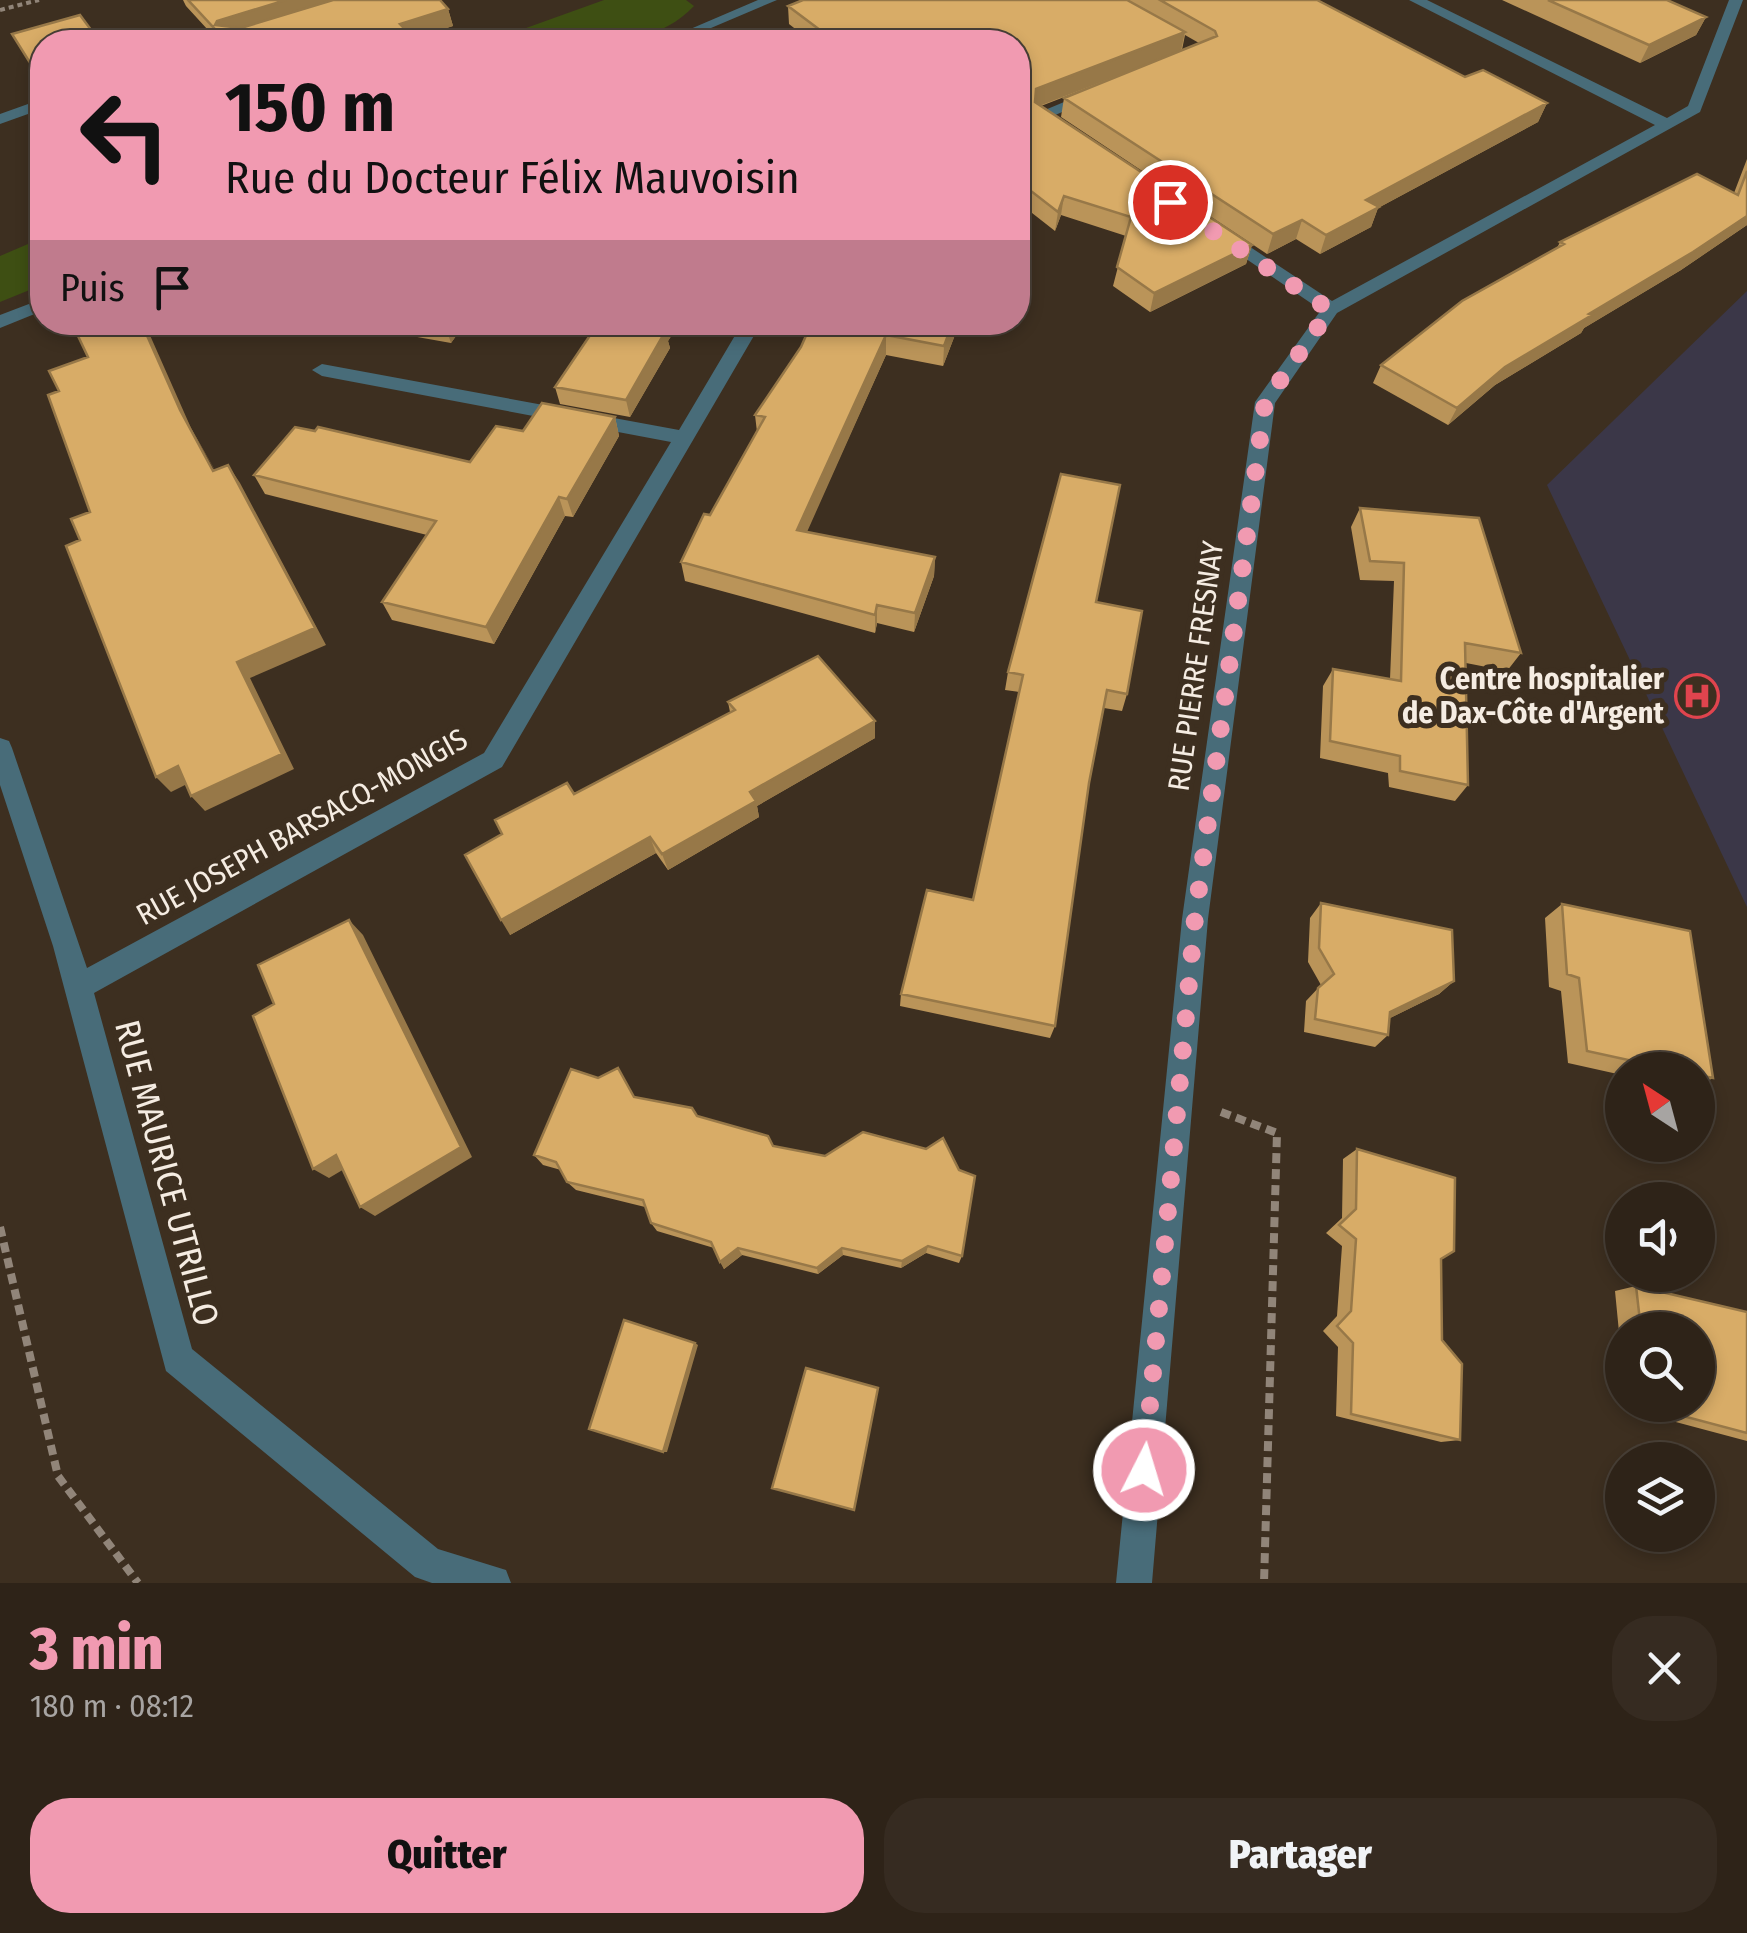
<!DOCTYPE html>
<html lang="fr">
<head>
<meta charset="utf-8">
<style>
  :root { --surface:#2e2318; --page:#362b21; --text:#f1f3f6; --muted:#a7a4a2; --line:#494037; --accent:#f19ab1 }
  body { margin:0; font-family:"Fira Sans Condensed",sans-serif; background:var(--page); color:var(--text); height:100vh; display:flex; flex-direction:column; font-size:38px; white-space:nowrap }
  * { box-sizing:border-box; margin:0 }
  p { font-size:32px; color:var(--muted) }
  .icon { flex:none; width:55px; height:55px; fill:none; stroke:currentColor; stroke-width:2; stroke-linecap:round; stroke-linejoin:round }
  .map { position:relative; height:1583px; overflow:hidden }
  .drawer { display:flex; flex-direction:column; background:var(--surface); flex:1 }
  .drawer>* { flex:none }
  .hud { position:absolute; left:30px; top:30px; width:1000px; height:305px; border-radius:40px; box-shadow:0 5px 15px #0003,0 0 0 2px var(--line); background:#f19ab1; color:#111; overflow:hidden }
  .needle { width:65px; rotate:324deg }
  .controls { position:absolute; left:1605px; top:1052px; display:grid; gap:20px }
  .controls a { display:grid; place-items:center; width:110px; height:110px; border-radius:50%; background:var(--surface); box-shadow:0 5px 15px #0003,0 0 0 2px var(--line); font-size:50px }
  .pin { position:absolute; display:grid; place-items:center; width:85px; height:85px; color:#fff; margin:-42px; border:5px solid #fff; border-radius:50%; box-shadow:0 2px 10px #0007 }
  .me { position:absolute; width:110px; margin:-55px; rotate:5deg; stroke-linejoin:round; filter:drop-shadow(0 0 8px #0008) }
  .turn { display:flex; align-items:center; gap:35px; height:210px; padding:0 30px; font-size:45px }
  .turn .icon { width:130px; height:130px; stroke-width:2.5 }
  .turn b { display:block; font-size:70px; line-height:85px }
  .then { display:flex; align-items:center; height:95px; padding:0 30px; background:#0003; gap:20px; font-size:38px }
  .round { display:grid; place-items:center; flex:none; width:105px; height:105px; border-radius:40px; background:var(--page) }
  .head { display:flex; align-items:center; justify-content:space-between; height:170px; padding:0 30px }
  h1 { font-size:60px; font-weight:800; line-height:75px; color:var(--accent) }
  .action { display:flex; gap:20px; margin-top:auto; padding:20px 30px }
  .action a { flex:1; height:115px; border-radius:40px; background:var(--accent); color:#111; font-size:40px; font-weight:800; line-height:115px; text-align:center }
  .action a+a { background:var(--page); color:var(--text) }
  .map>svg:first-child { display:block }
  .medical { fill:#3b3748 }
  .green { fill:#3e4f13 }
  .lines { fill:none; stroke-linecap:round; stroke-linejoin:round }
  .path-far1 { stroke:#918579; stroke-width:4; stroke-dasharray:5 4; stroke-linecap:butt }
  .path { stroke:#918579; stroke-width:8; stroke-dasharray:10 6; stroke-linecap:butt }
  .minor { fill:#486c79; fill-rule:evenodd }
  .wall { fill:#ba9459; fill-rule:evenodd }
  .shaded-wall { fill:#977848 }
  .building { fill:#d8ac67; stroke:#977848; stroke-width:2.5 }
  .route { stroke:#f19ab1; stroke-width:18; stroke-dasharray:0 32.4 }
  .labels { text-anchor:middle; stroke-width:10; stroke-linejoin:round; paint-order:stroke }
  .street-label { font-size:30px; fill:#f5ece2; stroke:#3d2f20 }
  .poi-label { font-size:30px; font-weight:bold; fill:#f5ece2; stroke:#3d2f20; text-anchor:end }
  .near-street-label { font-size:35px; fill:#f5ece2; stroke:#3d2f20 }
</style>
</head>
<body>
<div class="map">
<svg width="1747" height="1583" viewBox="0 0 1747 1583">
  <rect width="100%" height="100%" fill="#3d2f20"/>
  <path class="medical" d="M 1747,291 L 1747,907 L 1547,485 Z"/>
  <path class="green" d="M 604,0 L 686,0 L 694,6 C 644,59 553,43 487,42 Z
    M 42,238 L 42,285 L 0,302 L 0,256 Z"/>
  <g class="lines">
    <path class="path-far1" d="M 0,10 L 39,0"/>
    <path class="path" d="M 1221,1112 L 1277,1133 L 1264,1583
      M 0,1227 L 58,1476 L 138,1583"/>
    <path class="minor" d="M 758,0 L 777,0 L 678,42 L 660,42 Z
      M 1409,0 L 1427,0 L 1667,118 L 1688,106 L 1729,0 L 1743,0 L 1700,112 L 1337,313 L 1275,403 L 1208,919 L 1152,1583 L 1116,1583 L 1182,919 L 1255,402 L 1321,310 L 1214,237 L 1229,233 L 1332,301 L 1655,125 Z
      M 1088,92 L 1101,95 L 1053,116 L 1067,126 L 1067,132 L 1055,132 L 1033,115 Z
      M 42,99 L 42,109 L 0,124 L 0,114 Z
      M 42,299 L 42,311 L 0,328 L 0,315 Z
      M 743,322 L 762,322 L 502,767 L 94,993 L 192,1349 L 438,1549 L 506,1570 L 511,1583 L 432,1583 L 415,1577 L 166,1371 L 53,946 L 0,785 L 0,738 L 9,741 L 12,748 L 87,968 L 484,753 L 671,442 L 322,376 L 312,370 L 322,364 L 679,430 Z"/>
  </g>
  <path class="wall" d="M 183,0 L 440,0 L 448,9 L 453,26 L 408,40 L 409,42 L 219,42 L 186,6 Z
    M 800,0 L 1317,0 L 1465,77 L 1547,103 L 1538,122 L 1378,208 L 1371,227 L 1320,254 L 1296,239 L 1267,254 L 1061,117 L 1064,98 L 1103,82 L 1041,106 L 1252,245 L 1246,264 L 1150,312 L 1113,286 L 1126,236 L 1061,215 L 1055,231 L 1018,202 L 1018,42 L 812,42 L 789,24 L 788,6 L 800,2 ZM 1185,35 L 1199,43 L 1182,50 Z
    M 1502,0 L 1667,0 L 1706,17 L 1696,35 L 1640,63 Z
    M 1747,159 L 1747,225 L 1681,270 L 1584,328 L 1581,333 L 1495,385 L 1448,425 L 1373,383 L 1381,365 L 1557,248 L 1560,242 L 1734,193 Z
    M 385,322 L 466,322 L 451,343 L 389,332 Z
    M 537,322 L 674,322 L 675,330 L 668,341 L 670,348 L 630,417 L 560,404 L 555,387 L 591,334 Z
    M 960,322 L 943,366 L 886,355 L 806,532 L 935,557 L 934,576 L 914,632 L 877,623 L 875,633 L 685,581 L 681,562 L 710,515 L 757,432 L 755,415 L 801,347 Z
    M 615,417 L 619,436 L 573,517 L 565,516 L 494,644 L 392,620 L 382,602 L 427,535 L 265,494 L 254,475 L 470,462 L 523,431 Z
    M 1360,508 L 1521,653 L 1507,671 L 1466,663 L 1468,785 L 1455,801 L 1389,787 L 1388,773 L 1320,758 L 1323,686 L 1333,669 L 1390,679 L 1394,581 L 1360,580 L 1351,527 Z
    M 1096,602 L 1127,694 L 1122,711 L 1104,708 L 1089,783 L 1055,1026 L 1050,1038 L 900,1006 L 901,994 L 973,900 L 1019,692 L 1005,690 L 1008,672 Z
    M 728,702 L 875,721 L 875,738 L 757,806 L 759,817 L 668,870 L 656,853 L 510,935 L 502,834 L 730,712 Z
    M 1321,903 L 1454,981 L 1439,994 L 1390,1018 L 1388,1035 L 1375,1047 L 1304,1032 L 1306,1001 L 1321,985 L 1308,962 L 1310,918 Z
    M 1562,904 L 1713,1078 L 1698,1086 L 1698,1070 L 1622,1070 L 1622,1075 L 1568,1063 L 1561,991 L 1549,987 L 1545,918 Z
    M 697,1116 L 773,1146 L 962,1256 L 959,1263 L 926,1253 L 901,1268 L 843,1255 L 818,1274 L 742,1255 L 724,1269 L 714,1248 L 657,1231 L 651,1223 L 645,1207 L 576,1190 L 567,1182 L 561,1170 L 543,1165 L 534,1155 Z
    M 1357,1149 L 1441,1259 L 1442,1340 L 1460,1440 L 1441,1442 L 1336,1416 L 1338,1347 L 1323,1331 L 1337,1316 L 1342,1246 L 1326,1233 L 1342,1218 L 1343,1159 Z
    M 1636,1286 L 1747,1312 L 1747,1441 L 1627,1409 L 1627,1405 L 1698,1405 L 1698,1330 L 1622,1330 L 1622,1363 L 1615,1291 Z"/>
  <path class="shaded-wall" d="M 286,0 L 347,0 L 224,39 L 215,25 L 217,21 Z
    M 448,9 L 453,26 L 408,40 L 409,42 L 363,42 L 400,24 Z
    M 1706,17 L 1696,35 L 1640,63 L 1649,45 Z
    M 1185,32 L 1181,51 L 1034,108 L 1036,89 Z
    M 1547,103 L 1538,122 L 1378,208 L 1371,227 L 1320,254 L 1326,235 L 1366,200 Z
    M 1064,196 L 1061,215 L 1055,231 L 1058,212 Z
    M 1747,216 L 1747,225 L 1681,270 L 1584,328 L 1581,333 L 1495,385 L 1448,425 L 1457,408 L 1505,367 Z
    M 1302,220 L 1296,239 L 1267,254 L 1273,234 Z
    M 1252,245 L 1246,264 L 1150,312 L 1154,293 Z
    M 141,322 L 149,333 L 191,428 L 225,488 L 180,410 Z
    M 213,322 L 244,322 L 218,331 Z
    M 447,322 L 466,322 L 451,343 L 445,326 Z
    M 665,322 L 674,322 L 675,330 L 668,341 L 670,348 L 630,417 L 626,400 Z
    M 953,322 L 960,322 L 943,366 L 944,346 Z
    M 886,335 L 886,355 L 799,550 L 797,530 Z
    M 615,417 L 619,436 L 573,517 L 567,499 Z
    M 228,465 L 240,483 L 326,645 L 250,678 L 294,769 L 205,811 L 191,796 L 237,662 Z
    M 559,497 L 565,516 L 494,644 L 486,627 Z
    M 935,557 L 934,576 L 914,632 L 915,613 Z
    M 877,605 L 877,623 L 875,633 L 875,615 Z
    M 875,721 L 875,738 L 757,806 L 759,817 L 668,870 L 662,854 L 750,792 Z
    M 178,766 L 193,781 L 171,792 L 156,777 Z
    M 650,837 L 656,853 L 510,935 L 501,920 Z
    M 349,920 L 363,935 L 472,1157 L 375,1216 L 360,1207 Z
    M 1454,981 L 1439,994 L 1376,1025 L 1390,1012 Z
    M 336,1155 L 351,1165 L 329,1178 L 313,1169 Z
    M 928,1246 L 926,1253 L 901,1268 L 902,1261 Z
    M 738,1248 L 742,1255 L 724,1269 L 720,1262 Z
    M 842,1248 L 843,1255 L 818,1274 L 817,1268 Z
    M 695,1343 L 698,1345 L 667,1452 L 663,1452 Z"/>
  <path class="building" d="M 188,0 L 286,0 L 217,21 L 215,25 L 241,28 L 333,0 L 440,0 L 448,9 L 400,24 L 405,29 L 363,42 L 227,42 Z
    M 803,0 L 1127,0 L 1185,32 L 1036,89 L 1035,102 L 1252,245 L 1154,293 L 1117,267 L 1131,217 L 1064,196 L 1058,212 L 1018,181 L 1018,42 L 836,42 L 788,6 Z
    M 1160,0 L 1317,0 L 1465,77 L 1483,70 L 1547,103 L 1366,200 L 1379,207 L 1326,235 L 1302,220 L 1273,234 L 1064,98 L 1217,36 L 1215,31 Z
    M 1548,0 L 1667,0 L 1706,17 L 1649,45 Z
    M 80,15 L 100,42 L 42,42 L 42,82 L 12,34 Z
    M 1747,171 L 1747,216 L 1693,252 L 1589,314 L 1592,315 L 1505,367 L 1457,408 L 1381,365 L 1462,301 L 1564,244 L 1560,242 L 1697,174 L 1738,195 Z
    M 116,322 L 141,322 L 180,410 L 213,471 L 228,465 L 315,628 L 237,662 L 282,754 L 191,796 L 178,766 L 156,777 L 66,546 L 80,540 L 71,519 L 90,512 L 48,395 L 59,391 L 49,371 L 88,357 L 78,336 Z
    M 599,322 L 665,322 L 661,329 L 666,330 L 626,400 L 555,387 Z
    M 812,322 L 953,322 L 944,346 L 886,335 L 797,530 L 935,557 L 915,613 L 877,605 L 875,615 L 681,562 L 704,514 L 710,515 L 765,417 L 755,415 L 801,347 Z
    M 542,403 L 615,417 L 567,499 L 559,497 L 486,627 L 382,602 L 436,521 L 254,475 L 295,427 L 315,431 L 318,427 L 470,462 L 496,426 L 523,431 Z
    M 1061,474 L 1120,485 L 1096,602 L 1142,611 L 1127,694 L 1107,690 L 1089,783 L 1055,1026 L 901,994 L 927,890 L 973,900 L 1023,675 L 1008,672 Z
    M 1360,508 L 1479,518 L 1521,653 L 1465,643 L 1468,785 L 1400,771 L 1400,756 L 1330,741 L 1333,669 L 1401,681 L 1404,563 L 1370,561 Z
    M 818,656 L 875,721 L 750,792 L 756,801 L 662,854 L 650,837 L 501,920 L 465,855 L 502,834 L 495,820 L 567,783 L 574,794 L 735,710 L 728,702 Z
    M 1321,903 L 1452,930 L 1454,981 L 1390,1012 L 1388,1035 L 1315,1019 L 1318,988 L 1334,974 L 1319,948 Z
    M 1562,904 L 1690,931 L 1713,1078 L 1698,1075 L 1698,1070 L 1674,1070 L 1587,1051 L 1579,978 L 1567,974 Z
    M 349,920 L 461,1147 L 360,1207 L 336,1155 L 313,1169 L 253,1016 L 274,1004 L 258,965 Z
    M 618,1068 L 634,1097 L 692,1108 L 697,1116 L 768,1136 L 773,1146 L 825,1156 L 863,1132 L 926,1149 L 943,1138 L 959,1170 L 975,1176 L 962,1256 L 928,1246 L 902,1261 L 842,1248 L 817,1268 L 738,1248 L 720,1262 L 711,1242 L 651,1223 L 643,1200 L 567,1182 L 556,1162 L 534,1155 L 571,1069 L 598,1078 Z
    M 1357,1149 L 1455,1178 L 1454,1251 L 1441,1259 L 1442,1340 L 1462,1364 L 1460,1440 L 1351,1414 L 1353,1343 L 1337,1326 L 1351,1311 L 1356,1239 L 1339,1225 L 1356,1209 Z
    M 1636,1286 L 1747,1312 L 1747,1433 L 1649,1407 L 1649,1405 L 1698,1405 L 1698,1330 L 1641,1330 Z
    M 624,1320 L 695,1343 L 663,1452 L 589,1429 Z
    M 806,1368 L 878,1388 L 854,1510 L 772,1488 Z"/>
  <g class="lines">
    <path class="route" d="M 1144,1470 L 1195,918 L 1265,402 L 1330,310 L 1170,202"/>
  </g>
  <defs>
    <g id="hospital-ring" transform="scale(2.25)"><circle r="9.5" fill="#3d2f20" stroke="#e0444e" stroke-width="1.5"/><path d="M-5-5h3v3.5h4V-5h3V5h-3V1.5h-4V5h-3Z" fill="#e0444e"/></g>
  </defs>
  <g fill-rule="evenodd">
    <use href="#hospital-ring" x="1697" y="696"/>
  </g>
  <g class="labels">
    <g class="street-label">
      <text transform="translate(1196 666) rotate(-82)" y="10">RUE PIERRE FRESNAY</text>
      <text transform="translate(302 827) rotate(-29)" y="10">RUE JOSEPH BARSACQ-MONGIS</text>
    </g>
    <g class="poi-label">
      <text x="1664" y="689">Centre hospitalier<tspan x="1664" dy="34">de Dax-Côte d'Argent</tspan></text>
    </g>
    <g class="near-street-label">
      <text transform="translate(167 1173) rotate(75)" y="12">RUE MAURICE UTRILLO</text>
    </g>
  </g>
</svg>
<div class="controls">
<a><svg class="needle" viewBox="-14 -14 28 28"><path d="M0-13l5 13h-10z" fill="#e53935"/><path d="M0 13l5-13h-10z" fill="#a7a4a2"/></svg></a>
<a><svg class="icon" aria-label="sound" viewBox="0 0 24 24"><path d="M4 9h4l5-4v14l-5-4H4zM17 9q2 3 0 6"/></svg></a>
<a><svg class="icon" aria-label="search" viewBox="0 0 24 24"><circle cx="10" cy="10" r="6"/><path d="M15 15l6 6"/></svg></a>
<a><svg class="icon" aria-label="layers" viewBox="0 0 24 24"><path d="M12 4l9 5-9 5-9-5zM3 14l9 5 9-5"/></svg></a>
</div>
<div class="pin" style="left:1170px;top:202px;background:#d93025"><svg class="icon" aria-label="arrive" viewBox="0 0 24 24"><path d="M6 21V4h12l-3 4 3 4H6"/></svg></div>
<svg class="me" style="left:1144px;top:1470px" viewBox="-20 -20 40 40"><circle r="17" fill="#f19ab1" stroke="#fff" stroke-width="3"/><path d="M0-11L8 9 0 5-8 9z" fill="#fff"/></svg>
<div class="hud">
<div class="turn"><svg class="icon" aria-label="left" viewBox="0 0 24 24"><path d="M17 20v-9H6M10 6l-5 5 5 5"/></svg><div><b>150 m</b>Rue du Docteur Félix Mauvoisin</div></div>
<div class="then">Puis<svg class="icon" aria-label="arrive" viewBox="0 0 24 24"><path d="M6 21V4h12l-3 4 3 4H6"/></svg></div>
</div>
</div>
<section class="drawer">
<div class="head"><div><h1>3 min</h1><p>180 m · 08:12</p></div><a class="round"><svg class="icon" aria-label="close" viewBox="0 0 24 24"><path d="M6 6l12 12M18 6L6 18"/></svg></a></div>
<div class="action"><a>Quitter</a><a>Partager</a></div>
</section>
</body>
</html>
